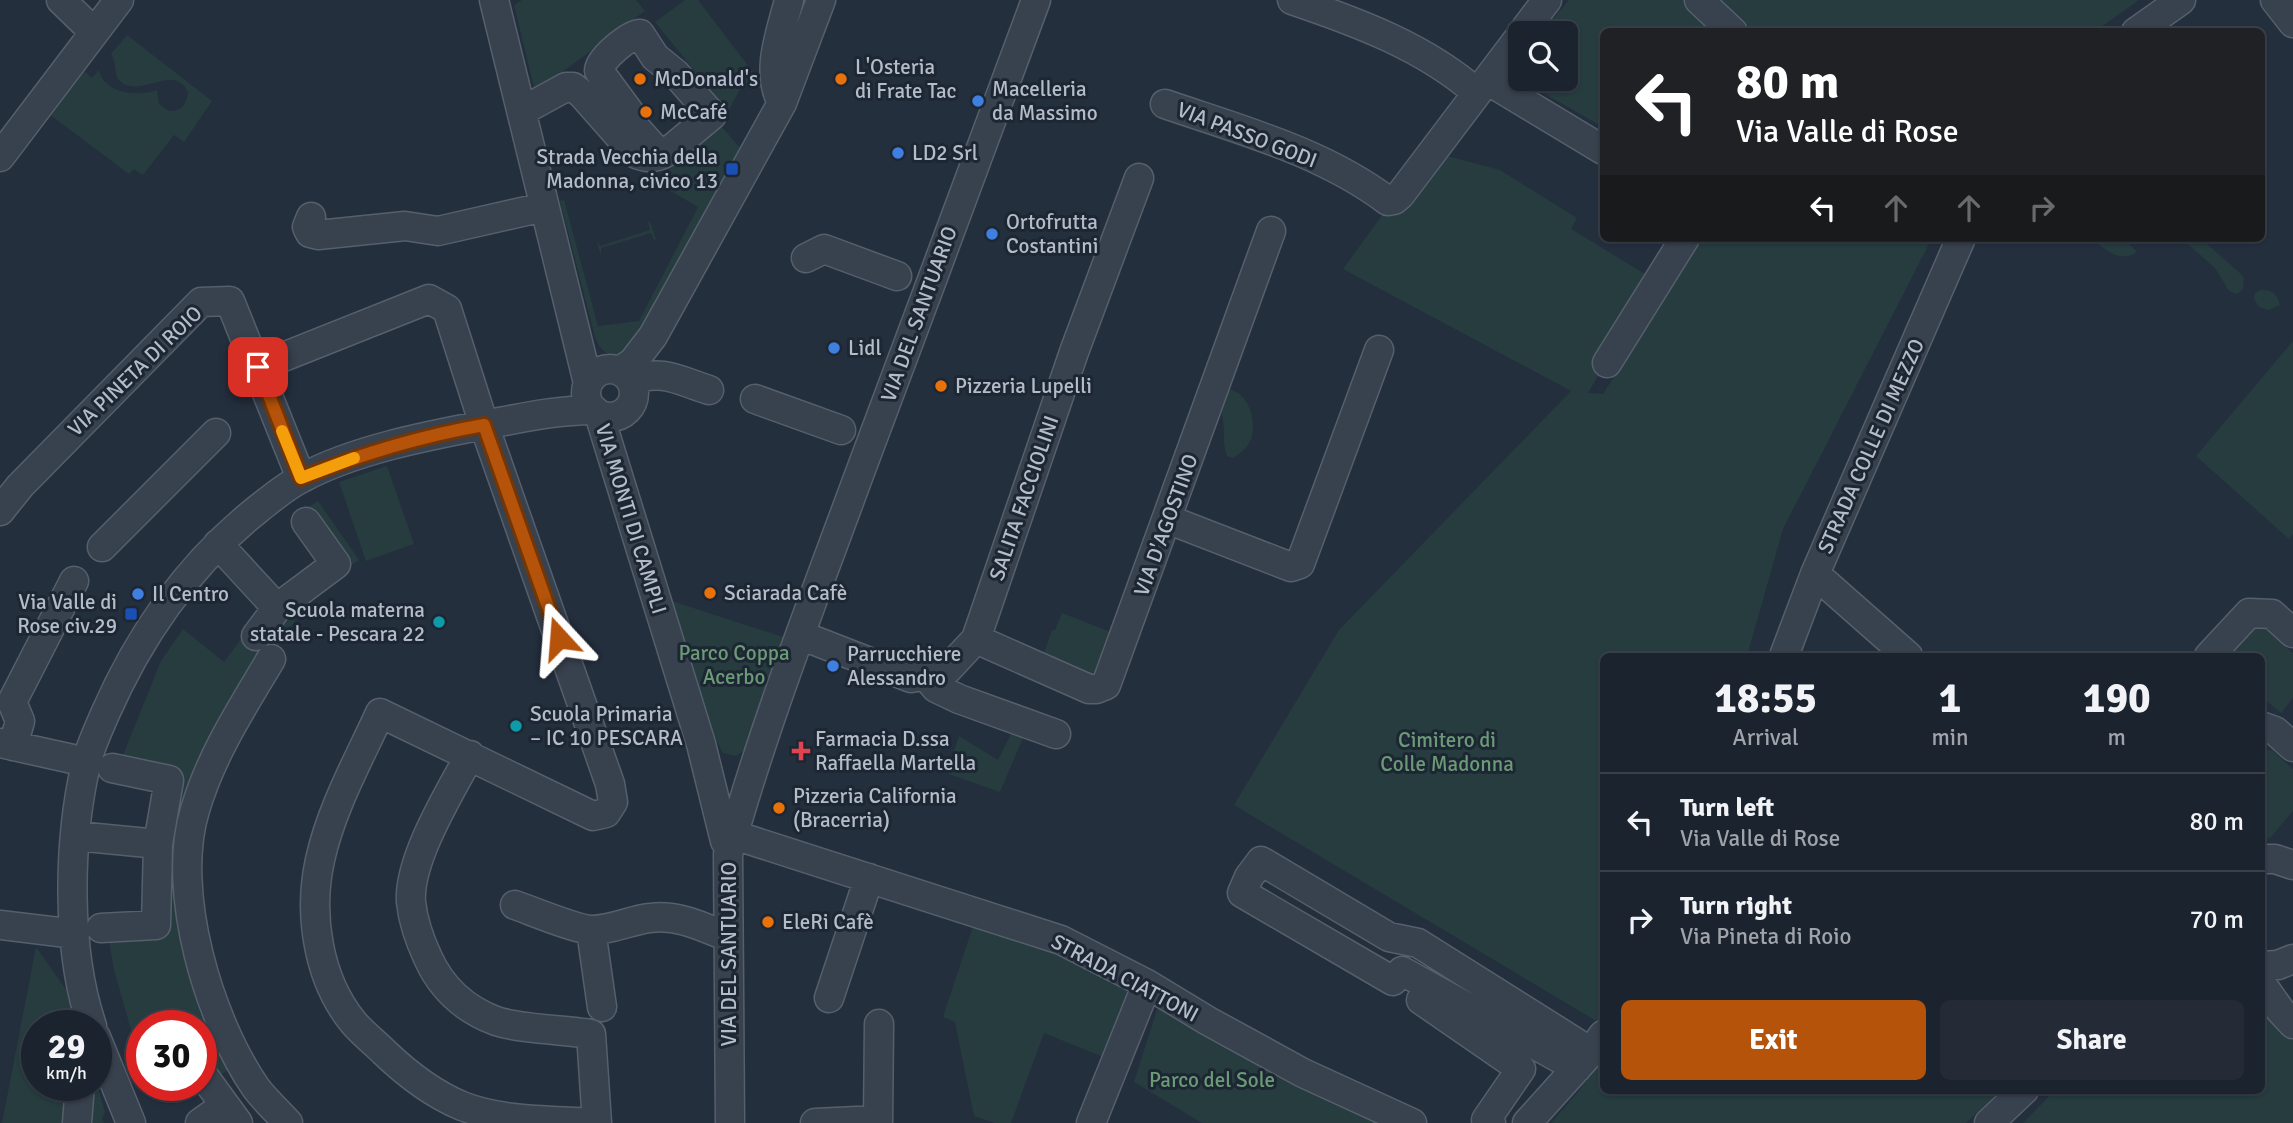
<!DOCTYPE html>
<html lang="en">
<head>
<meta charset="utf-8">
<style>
  :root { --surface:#1b232e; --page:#242b36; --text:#f1f3f6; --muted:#a0a4aa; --line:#39404a; --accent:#b45309 }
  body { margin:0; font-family:Signika,sans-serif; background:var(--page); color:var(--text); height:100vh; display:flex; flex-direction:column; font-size:26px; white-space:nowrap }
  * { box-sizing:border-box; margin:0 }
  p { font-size:23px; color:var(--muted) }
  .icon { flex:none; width:38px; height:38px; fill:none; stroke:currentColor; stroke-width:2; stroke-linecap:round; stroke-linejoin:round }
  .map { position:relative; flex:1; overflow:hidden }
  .side { position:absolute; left:1600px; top:653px; width:665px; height:441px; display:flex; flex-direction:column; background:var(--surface); border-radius:10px; box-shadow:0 2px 5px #0004,0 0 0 2px var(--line) }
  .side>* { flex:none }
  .guide { position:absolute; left:1600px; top:28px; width:665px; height:214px; border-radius:10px; box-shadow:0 2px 5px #0004,0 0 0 2px var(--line); background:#202124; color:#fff; overflow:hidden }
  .fabs { position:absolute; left:1508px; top:21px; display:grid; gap:14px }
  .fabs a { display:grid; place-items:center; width:70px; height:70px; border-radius:10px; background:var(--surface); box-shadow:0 2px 5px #0004,0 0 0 2px var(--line); font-size:35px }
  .speed { position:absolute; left:21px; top:1010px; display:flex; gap:14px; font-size:35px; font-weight:700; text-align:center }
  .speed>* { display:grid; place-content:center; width:91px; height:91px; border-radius:50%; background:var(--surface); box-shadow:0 2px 5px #0004,0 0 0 2px var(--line); line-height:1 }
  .speed small { font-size:18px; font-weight:400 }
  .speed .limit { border:10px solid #d22; background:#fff; color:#111 }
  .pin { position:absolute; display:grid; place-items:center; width:60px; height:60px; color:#fff; margin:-30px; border-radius:14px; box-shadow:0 4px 10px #0006 }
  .me { position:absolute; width:77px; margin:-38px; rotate:341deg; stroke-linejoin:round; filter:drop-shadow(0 0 5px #0008) }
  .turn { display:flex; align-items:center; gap:24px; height:147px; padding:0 21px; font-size:32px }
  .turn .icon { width:91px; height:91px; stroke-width:2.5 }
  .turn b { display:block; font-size:49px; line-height:60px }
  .lanes { display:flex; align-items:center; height:66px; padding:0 21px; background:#0003; justify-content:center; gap:35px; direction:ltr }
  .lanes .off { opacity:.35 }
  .eta { display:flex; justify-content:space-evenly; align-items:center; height:119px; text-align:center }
  .eta b { font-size:42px; font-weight:700; line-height:49px }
  .button { display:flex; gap:14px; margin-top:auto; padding:14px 21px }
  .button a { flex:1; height:80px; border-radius:10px; background:var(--accent); color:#fff; font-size:28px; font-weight:700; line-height:80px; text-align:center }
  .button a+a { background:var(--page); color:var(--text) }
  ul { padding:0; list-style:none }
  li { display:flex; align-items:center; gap:21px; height:98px; padding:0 21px; border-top:2px solid var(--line) }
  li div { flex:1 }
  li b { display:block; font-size:26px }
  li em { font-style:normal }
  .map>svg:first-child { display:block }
  .green { fill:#263c3f }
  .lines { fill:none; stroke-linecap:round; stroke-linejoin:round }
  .minor-casing { stroke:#565f6c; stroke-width:31 }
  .minor { stroke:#38414e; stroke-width:28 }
  .route-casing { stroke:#753606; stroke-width:18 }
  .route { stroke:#b45309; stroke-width:12 }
  .slow { stroke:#f59e0b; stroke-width:12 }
  .food-dot { fill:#e8710a; stroke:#1d2633; stroke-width:2.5 }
  .shop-dot { fill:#3f7fe0; stroke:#1d2633; stroke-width:2.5 }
  .transit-dot { fill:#1a4fb4; stroke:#1d2633; stroke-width:2.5 }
  .culture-dot { fill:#0f9aa8; stroke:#1d2633; stroke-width:2.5 }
  .health-dot { fill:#e0444e; stroke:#1d2633; stroke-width:2.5 }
  .labels { text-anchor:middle; stroke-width:6; stroke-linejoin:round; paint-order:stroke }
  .poi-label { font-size:21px; fill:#b4bcc9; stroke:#1d2633; text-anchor:start }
  .street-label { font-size:21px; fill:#b4bcc9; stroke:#1d2633 }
  .park-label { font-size:21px; fill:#6b9a76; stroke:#1d2633 }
</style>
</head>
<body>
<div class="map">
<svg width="2293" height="1123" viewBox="0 0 2293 1123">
  <rect width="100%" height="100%" fill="#242f3e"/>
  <path class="green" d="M 522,0 L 636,0 L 645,11 L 535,92 L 514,5 Z
    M 685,0 L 698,0 L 765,88 L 741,87 L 728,112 L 655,22 Z
    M 1569,0 L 1688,0 L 1723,31 L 1603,32 L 1603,127 L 1508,73 L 1521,58 L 1521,79 L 1566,79 L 1566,33 L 1541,33 Z
    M 1718,0 L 2139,0 L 2094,32 L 1755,31 Z
    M 127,35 L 212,101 L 184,142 L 174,135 L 143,175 L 134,169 L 129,174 L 49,114 L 83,70 L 92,78 L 99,70 C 105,94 137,97 157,90 L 159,104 L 169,111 C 182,111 186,105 188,93 C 176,61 139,101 119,80 C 113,73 117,62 111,54 Z
    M 721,126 L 741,149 L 636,347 L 617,356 C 605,355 599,348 595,337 L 560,201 L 564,200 L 598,326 L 639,321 L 698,207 L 655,182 Z
    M 1440,154 L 1500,170 L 1577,218 L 1571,229 L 1655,280 L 1588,393 L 1603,394 L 1702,238 L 1932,238 L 1783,529 L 1747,656 L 1603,656 L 1603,1013 L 1598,1022 L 1234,805 L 1339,630 L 1571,391 L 1343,269 L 1383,214 Z
    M 648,222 L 650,222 L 656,239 L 654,240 L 651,233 L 601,248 L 601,256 L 596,239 L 600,246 L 650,230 Z
    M 2091,238 L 2123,238 L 2137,252 C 2121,264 2104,249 2091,238 Z
    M 2181,238 L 2200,238 L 2241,274 L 2244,278 L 2243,289 L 2237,294 L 2229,291 L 2215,268 Z
    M 2260,290 C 2272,289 2277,294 2280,305 L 2268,310 L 2259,307 L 2254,299 L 2255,293 Z
    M 2293,341 L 2293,534 L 2289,539 L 2196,456 Z
    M 1228,389 C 1248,392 1256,418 1252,436 C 1250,446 1241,453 1233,458 L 1227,456 C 1222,444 1225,434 1223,421 C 1221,408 1220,407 1222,393 Z
    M 387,466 L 414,544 L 366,561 L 339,482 Z
    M 318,501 L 359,560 L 348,567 L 308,507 Z
    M 275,593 L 299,615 L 216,737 L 188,810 L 166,804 L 171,780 L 121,760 L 161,661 L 183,629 L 224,662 Z
    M 672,601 L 789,639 L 748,748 L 736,756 L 723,753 L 707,722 Z
    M 1062,613 L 1116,634 L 1092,681 L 1042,659 L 1052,630 L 1055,630 Z
    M 2251,625 L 2262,626 L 2293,653 L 2293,698 L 2281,713 L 2263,698 L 2261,700 L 2261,656 L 2223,656 Z
    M 1014,728 L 1025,733 L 1000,792 L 946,773 L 959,736 L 998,760 Z
    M 2272,750 L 2293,769 L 2293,811 L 2270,838 L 2261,836 L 2261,751 Z
    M 167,877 L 181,877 L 234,1066 L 219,1076 L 201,1042 L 201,1026 L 142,1026 L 142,1052 L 138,1054 L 114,970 L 107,928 L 168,925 Z
    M 976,917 L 1135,982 L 1108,1059 L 1044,1033 L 1011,1123 L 995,1123 L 974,1116 L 955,1022 L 943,1017 Z
    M 36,947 L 70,995 L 80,1025 L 37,1026 L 37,1085 L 96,1085 L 96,1081 L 105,1112 L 102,1119 L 104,1123 L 2,1123 Z
    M 1160,1000 L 1391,1123 L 1202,1123 L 1134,1082 Z
    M 2261,1006 L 2293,1040 L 2293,1123 L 2023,1123 L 2055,1090 L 2261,1090 Z
    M 1603,1058 L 1603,1090 L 2001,1090 L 1966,1123 L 1551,1123 L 1577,1093 Z"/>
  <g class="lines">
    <g class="minor-casing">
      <path id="minor" d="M 61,0 L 94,32
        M 494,0 L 588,383
        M 1292,0 C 1357,22 1425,47 1477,93
        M 1699,0 L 1733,32
        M 2275,0 L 2293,23
        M 2136,32 L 2181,0
        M 1522,33 L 1547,0
        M 1487,80 L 1603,150
        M 782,103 C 765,71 781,32 789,0
        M 1165,104 C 1241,130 1323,152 1388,201 L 1394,200 L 1400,195 L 1521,35
        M 522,111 L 566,87 L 573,87 L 582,94 L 634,153 C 646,159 658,158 669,151 L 712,115 L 676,74 L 655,57 L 640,34 C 629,35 599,59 599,71 L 630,113 L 636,128 L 652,146 L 663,154
        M 0,157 L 119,0
        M 311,217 L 307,227 L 310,233 L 318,235 L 405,226 L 438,231 L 544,207
        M 806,258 L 824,249 L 897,276
        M 1607,363 L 1685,238
        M 258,367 L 429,299 L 447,309 L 484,425 L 610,784 L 613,802 L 606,813 L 593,816 L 380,713 C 358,761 331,809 320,860 C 308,914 318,979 353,1022 C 362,1033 374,1042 384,1052 C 407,1074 433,1094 462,1106 C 503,1122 551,1120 594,1123
        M586 393a24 24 0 1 1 48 0a24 24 0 1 1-48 0Z
        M 620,371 L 633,362 L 653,336 L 782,103 L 821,0
        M 631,381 C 661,368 680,381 709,390
        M 755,399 L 841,430
        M 599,414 L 701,744 L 725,841
        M 0,511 L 20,486 L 201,302 L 230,301 L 301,478
        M 1167,519 L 1291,567 L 1300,564 L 1379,350
        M 218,544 L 277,608 L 336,564 L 306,522
        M 102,547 L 216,433
        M 1815,574 L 1908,656
        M 800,635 L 911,678 L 940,673 L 948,669 L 976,639 L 1074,352 L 1139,178
        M 256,636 L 277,608
        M 976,639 L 1089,689 L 1096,689 L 1106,685 L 1271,231
        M 1784,656 L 1815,574 L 1961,238
        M 2209,656 L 2249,613 L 2272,614 L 2293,633
        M 271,659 C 242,708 211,755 195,810 C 170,891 209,1020 256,1088 C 265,1100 278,1112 288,1123
        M 926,676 L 936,688 L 959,699 L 1056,734
        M 2261,726 L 2275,731 L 2293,747
        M 0,743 L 86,762
        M 13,746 L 20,721 L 12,702 L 74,581
        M 470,755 C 450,792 408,860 411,902 C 413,921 420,941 428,958 C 442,989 464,1009 496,1021 C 520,1029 565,1030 591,1034 L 597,1123
        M 722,823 L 734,835 L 1061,940 L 1147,984 L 1208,1021 L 1303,1073 L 1412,1123
        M 76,836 L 158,844
        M 2261,859 L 2275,859 L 2293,865
        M 515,905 C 532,911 578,930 592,930 C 612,930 631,920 650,918 C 678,914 703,927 728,937
        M 0,925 L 75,934
        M 101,928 L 156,925 L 158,844 L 169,780 L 112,768
        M 591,930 L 602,1007
        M 2261,966 L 2278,965 L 2293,959
        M 2261,983 L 2280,1010 L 2293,1024
        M 829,998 L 869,878
        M 1421,1000 L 1521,1069 L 1486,1120 L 1491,1123
        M 92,1026 C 66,949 68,842 86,764 C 90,747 98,730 105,714 C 140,634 190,563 258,509 C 272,498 286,486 302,478 C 354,450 426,436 484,425 C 521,418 556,410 594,410
        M 96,1037 L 131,1123
        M 1577,1068 L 1402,971 L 1393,981 L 1242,893 L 1249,877 L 1261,861 L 1389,937 L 1418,943 L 1591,1052
        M 203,1075 L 238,1123
        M 77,1123 L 80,1085
        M 200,1123 L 224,1106
        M 730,1123 L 728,854 C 764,725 813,600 859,475 C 918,317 978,158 1036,0
        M 815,1123 L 878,1120
        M 878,1123 L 879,1024
        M 1091,1123 L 1147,984
        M 1527,1123 L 1591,1052 L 1603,1035
        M 1989,1123 L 2024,1090"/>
    </g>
    <use href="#minor" class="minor"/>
  </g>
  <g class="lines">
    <g class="route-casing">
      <path id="route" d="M 258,367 L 301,478 C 361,454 421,436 484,425 L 559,638"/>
    </g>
    <use href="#route" class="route"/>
    <path class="slow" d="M 282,431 L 301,478 L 354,458"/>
  </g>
  <g class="food-dot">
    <circle cx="640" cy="79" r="7"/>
    <circle cx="841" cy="79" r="7"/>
    <circle cx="646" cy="112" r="7"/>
    <circle cx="941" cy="386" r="7"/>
    <circle cx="710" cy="593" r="7"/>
    <circle cx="779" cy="808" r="7"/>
    <circle cx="768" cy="922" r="7"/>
  </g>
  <g class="shop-dot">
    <circle cx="978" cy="101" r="7"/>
    <circle cx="898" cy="153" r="7"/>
    <circle cx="992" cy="234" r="7"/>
    <circle cx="834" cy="348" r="7"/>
    <circle cx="138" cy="594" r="7"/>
    <circle cx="833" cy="666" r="7"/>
  </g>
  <g class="transit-dot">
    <rect x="725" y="162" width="14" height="14" rx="3.5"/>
    <rect x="124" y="607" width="14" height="14" rx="3.5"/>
  </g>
  <g class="culture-dot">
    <circle cx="439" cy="622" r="7"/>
    <circle cx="516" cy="726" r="7"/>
  </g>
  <path class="health-dot" d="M797.5 740.5h7v7h7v7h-7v7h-7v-7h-7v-7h7z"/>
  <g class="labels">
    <g class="poi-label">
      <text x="855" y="74">L'Osteria<tspan x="855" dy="24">di Frate Tac</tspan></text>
      <text x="654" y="86">McDonald's</text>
      <text x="992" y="96">Macelleria<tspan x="992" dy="24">da Massimo</tspan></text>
      <text x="660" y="119">McCafé</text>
      <text x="912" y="160">LD2 Srl</text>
      <text x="718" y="164" text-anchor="end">Strada Vecchia della<tspan x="718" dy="24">Madonna, civico 13</tspan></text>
      <text x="1006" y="229">Ortofrutta<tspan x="1006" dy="24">Costantini</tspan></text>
      <text x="848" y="355">Lidl</text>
      <text x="955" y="393">Pizzeria Lupelli</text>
      <text x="724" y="600">Sciarada Cafè</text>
      <text x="152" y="601">Il Centro</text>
      <text x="117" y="609" text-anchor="end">Via Valle di<tspan x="117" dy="24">Rose civ.29</tspan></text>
      <text x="425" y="617" text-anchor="end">Scuola materna<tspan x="425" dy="24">statale - Pescara 22</tspan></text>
      <text x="847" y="661">Parrucchiere<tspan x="847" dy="24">Alessandro</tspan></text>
      <text x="530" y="721">Scuola Primaria<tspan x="530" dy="24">– IC 10 PESCARA</tspan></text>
      <text x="815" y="746">Farmacia D.ssa<tspan x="815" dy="24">Raffaella Martella</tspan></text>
      <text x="793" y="803">Pizzeria California<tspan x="793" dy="24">(Bracerria)</tspan></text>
      <text x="782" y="929">EleRi Cafè</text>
    </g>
    <g class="street-label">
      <text transform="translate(1247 135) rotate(21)" y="7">VIA PASSO GODI</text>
      <text transform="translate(919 314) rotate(-70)" y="7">VIA DEL SANTUARIO</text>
      <text transform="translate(135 371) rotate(-44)" y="7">VIA PINETA DI ROIO</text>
      <text transform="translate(1871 446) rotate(-66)" y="7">STRADA COLLE DI MEZZO</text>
      <text transform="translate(1024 498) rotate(-71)" y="7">SALITA FACCIOLINI</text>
      <text transform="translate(631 519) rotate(73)" y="7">VIA MONTI DI CAMPLI</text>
      <text transform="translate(1166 525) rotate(-70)" y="7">VIA D'AGOSTINO</text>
      <text transform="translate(729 954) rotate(-90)" y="7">VIA DEL SANTUARIO</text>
      <text transform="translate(1125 978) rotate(28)" y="7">STRADA CIATTONI</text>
    </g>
    <g class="park-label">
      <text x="734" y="660">Parco Coppa<tspan x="734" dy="24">Acerbo</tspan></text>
      <text x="1447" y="747">Cimitero di<tspan x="1447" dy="24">Colle Madonna</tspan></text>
      <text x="1212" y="1087">Parco del Sole</text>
    </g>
  </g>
</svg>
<div class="fabs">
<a><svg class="icon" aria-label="search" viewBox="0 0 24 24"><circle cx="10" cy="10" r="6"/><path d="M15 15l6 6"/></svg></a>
</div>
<div class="speed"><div>29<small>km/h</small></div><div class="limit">30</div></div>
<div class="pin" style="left:258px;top:367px;background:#d93025"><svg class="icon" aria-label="arrive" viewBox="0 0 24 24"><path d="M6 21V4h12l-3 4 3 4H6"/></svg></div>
<svg class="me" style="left:559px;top:638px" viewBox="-20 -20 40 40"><path d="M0-17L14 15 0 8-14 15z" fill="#b45309" stroke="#fff" stroke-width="4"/></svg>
<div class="guide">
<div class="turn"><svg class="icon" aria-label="left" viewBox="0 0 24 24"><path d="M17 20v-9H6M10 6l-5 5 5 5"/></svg><div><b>80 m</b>Via Valle di Rose</div></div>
<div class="lanes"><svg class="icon" aria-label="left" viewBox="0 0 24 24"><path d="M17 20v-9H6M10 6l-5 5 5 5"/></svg><svg class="icon off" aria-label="ahead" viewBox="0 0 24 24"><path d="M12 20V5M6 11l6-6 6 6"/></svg><svg class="icon off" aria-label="ahead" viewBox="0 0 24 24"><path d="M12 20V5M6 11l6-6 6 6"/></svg><svg class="icon off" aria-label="right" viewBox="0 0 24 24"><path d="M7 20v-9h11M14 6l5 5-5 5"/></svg></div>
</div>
<section class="side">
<div class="eta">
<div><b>18:55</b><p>Arrival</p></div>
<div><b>1</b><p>min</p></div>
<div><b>190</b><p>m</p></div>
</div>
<ul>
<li><svg class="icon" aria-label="left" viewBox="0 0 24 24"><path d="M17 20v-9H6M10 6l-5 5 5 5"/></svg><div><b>Turn left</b><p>Via Valle di Rose</p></div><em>80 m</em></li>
<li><svg class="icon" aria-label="right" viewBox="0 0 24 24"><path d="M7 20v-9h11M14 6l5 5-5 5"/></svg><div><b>Turn right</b><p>Via Pineta di Roio</p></div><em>70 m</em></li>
</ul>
<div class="button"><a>Exit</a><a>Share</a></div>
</section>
</div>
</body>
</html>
